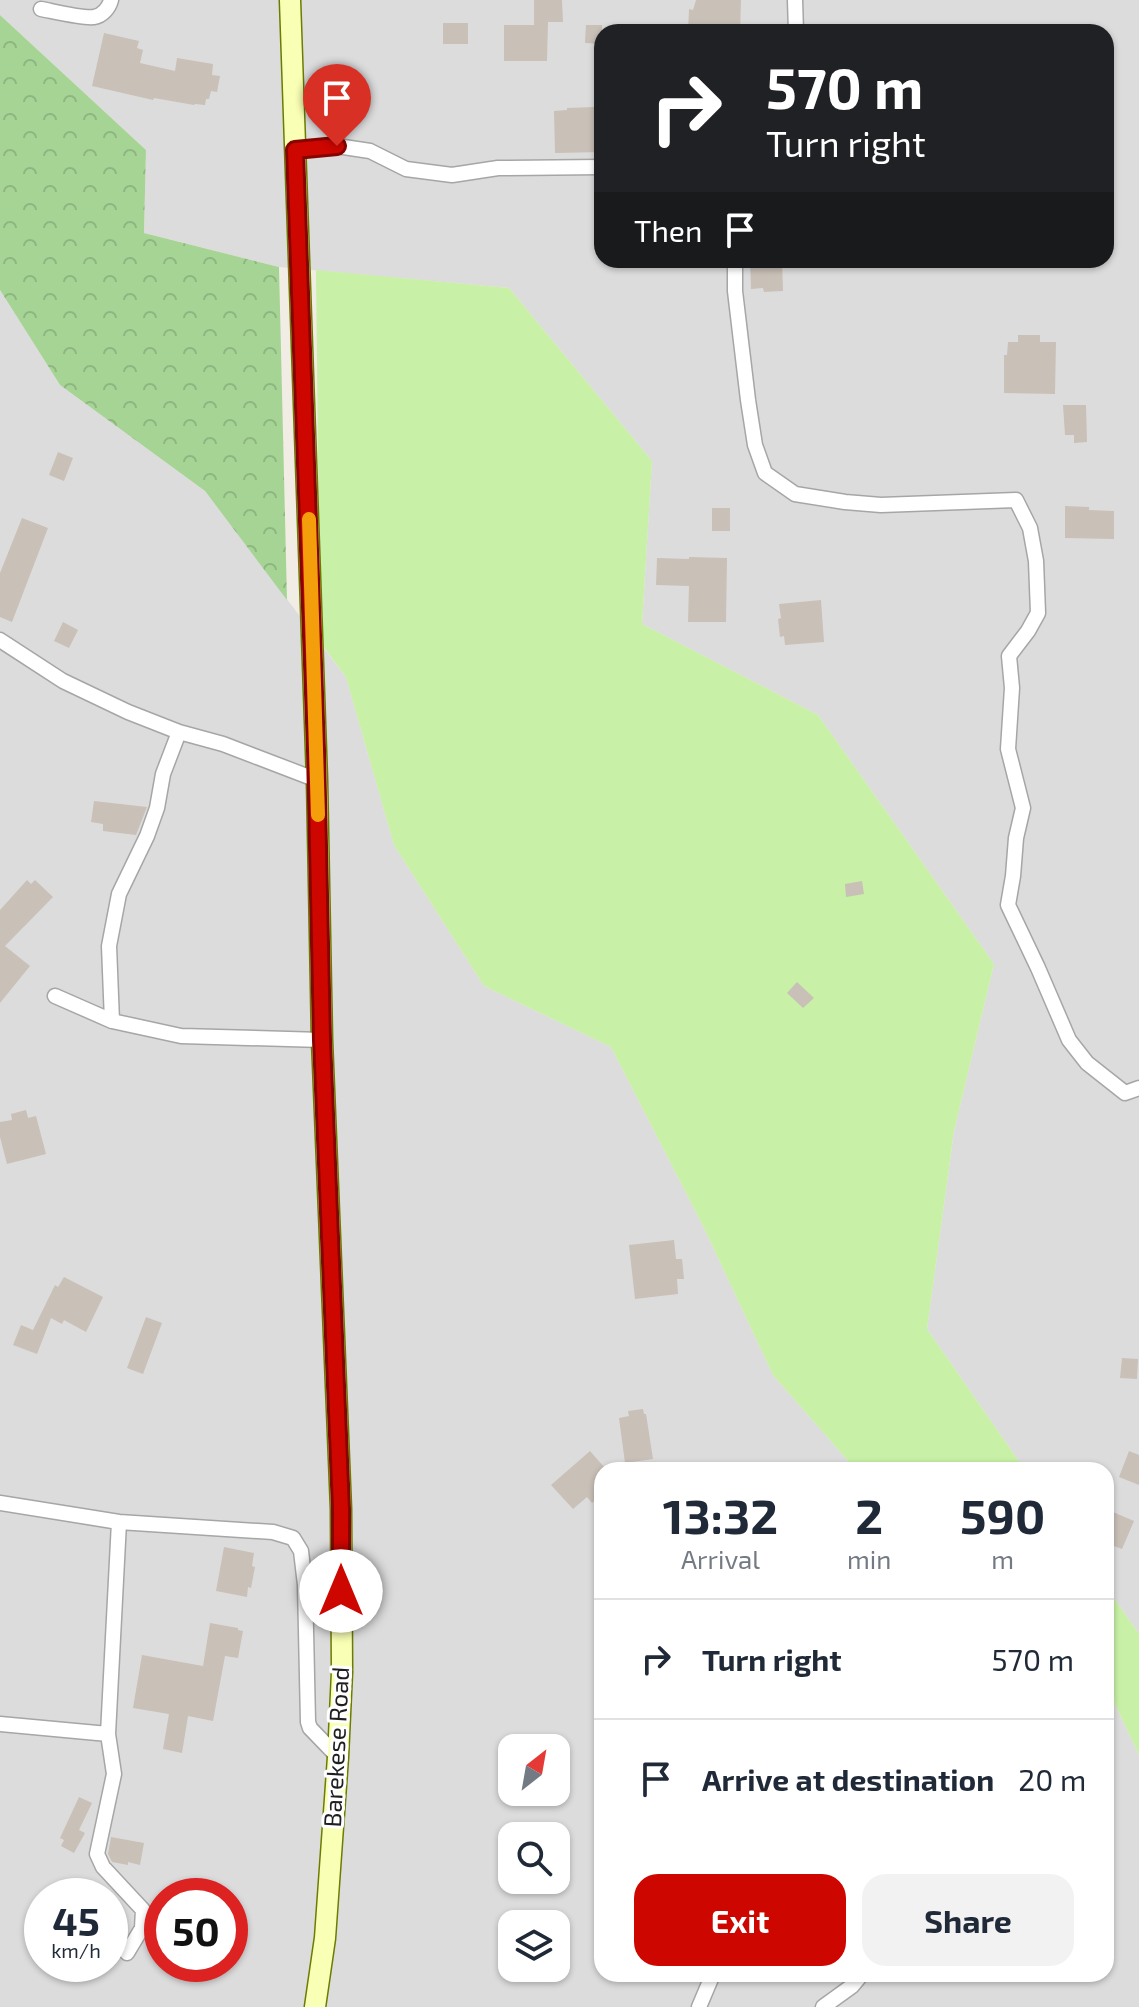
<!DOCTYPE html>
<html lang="en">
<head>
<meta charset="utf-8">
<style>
  :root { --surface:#fff; --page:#f2f2f3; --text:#1f2937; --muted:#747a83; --line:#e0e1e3; --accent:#ce0600 }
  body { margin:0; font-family:"Exo 2",sans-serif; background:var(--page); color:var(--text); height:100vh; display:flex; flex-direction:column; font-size:30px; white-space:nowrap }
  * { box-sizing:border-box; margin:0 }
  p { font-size:26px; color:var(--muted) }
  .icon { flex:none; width:44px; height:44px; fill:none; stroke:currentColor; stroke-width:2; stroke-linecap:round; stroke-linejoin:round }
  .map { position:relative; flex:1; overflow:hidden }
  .panel { position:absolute; left:594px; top:1462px; width:520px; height:520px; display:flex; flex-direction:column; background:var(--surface); border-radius:24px; box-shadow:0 2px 6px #0004 }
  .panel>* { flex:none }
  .top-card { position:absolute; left:594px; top:24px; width:520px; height:244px; border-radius:24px; box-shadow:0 2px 6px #0004; background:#202124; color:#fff; overflow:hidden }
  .needle { width:52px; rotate:31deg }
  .tools { position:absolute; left:498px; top:1734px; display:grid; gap:16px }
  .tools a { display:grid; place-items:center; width:72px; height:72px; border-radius:16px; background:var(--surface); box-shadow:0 2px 6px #0004; font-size:40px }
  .speed { position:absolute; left:24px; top:1878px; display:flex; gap:16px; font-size:40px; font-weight:700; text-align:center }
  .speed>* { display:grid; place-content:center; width:104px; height:104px; border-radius:50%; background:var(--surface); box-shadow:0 2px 6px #0004; line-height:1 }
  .speed small { font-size:20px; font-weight:400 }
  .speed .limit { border:12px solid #d22; background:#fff; color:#111 }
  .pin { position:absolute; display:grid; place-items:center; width:68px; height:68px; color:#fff; margin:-82px -34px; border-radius:50% 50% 50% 0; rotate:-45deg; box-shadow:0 0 8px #0007 }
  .pin .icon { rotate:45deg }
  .me { position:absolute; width:88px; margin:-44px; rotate:0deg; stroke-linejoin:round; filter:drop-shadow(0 0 6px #0008) }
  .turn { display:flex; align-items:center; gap:28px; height:168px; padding:0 40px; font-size:36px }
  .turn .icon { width:104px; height:104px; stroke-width:2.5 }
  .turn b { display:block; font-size:56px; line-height:68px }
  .then { display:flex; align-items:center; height:76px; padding:0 40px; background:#0003; gap:16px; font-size:30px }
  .eta { display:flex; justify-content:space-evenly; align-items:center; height:136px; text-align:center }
  .eta b { font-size:48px; font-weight:700; line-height:56px }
  .button { display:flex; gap:16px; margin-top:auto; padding:16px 40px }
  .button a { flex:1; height:92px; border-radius:24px; background:var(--accent); color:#fff; font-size:32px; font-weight:700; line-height:92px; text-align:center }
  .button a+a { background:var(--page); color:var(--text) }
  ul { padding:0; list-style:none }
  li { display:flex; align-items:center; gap:24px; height:120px; padding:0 40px; border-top:2px solid var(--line) }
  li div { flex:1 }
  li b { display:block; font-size:30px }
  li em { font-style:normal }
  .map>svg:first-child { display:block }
  .residential { fill:#dddcdc; fill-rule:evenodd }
  .grass { fill:#c8f0a6 }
  .forest { fill:url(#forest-crowns) }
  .building { fill:#c9c0b7 }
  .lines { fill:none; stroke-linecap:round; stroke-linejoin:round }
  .minor-casing { stroke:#a6a6a6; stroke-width:17 }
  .secondary-casing { stroke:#6b7c00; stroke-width:23 }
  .minor { stroke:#fff; stroke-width:14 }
  .secondary { stroke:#f9ffb4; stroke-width:20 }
  .route-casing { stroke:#860400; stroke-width:20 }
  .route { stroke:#ce0600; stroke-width:14 }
  .slow { stroke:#f59e0b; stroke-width:14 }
  .labels { text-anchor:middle; stroke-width:6; stroke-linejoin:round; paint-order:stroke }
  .street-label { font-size:24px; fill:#1f1f1f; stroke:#fff }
</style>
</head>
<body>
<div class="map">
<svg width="1139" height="2007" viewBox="0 0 1139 2007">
  <defs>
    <pattern id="forest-crowns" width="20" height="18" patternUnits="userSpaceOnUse" patternTransform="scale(2)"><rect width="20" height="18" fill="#a6d495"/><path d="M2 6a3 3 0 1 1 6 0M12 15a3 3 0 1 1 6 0" fill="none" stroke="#8eb680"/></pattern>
  </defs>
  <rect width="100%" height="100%" fill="#f1ede5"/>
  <path class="residential" d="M 0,0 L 1139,0 L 1139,1634 L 1106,1587 L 1106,1470 L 1025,1470 L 927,1329 L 954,1131 L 994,964 L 818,715 L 642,624 L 652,461 L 509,288 L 279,267 L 144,233 L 146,150 L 0,15 ZM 602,32 L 1106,32 L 1106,260 L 602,260 Z
    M 0,290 L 60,385 L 205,491 L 346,677 L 394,845 L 484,986 L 611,1047 L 704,1228 L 773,1375 L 856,1470 L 602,1470 L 602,1974 L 1106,1974 L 1106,1685 L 1139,1755 L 1139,2007 L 0,2007 ZM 512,1748 L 556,1748 L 556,1792 L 512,1792 ZM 512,1836 L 556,1836 L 556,1880 L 512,1880 ZM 42,1896 L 110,1896 L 110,1964 L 42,1964 ZM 162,1896 L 230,1896 L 230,1964 L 162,1964 ZM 512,1924 L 556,1924 L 556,1968 L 512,1968 Z"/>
  <path class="grass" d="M 316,270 L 509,288 L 652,461 L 642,624 L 818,715 L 994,964 L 954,1131 L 927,1329 L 1025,1470 L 856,1470 L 773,1375 L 704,1228 L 611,1047 L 484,986 L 394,845 L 346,677 L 320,642 Z
    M 1106,1587 L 1139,1634 L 1139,1755 L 1106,1685 Z"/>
  <path class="forest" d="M 0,15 L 146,150 L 144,233 L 279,267 L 287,600 L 205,491 L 60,385 L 0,290 Z"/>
  <path class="building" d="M 534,0 L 562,0 L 563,22 L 548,22 L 547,61 L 504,61 L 504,25 L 534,25 Z
    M 696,0 L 741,0 L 740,32 L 688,32 L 689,9 L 693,10 Z
    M 443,23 L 468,23 L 468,44 L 443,44 Z
    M 586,25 L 602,25 L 602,44 L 585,43 Z
    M 104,33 L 139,41 L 137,48 L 143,50 L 140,63 L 175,71 L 177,58 L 213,64 L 212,75 L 220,76 L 217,92 L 211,91 L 209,99 L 206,99 L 205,105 L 195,104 L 194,105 L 154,98 L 153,100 L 92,86 Z
    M 594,107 L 594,119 L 602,119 L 602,152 L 555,153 L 554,111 L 567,110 L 567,108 Z
    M 750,260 L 782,260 L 783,291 L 764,292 L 763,288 L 751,289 Z
    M 1018,335 L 1040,335 L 1040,342 L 1056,342 L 1055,394 L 1004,393 L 1004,355 L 1007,355 L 1008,342 L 1018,342 Z
    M 1063,405 L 1086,405 L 1087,442 L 1074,443 L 1074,435 L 1065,435 Z
    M 58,452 L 73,458 L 64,481 L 49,475 Z
    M 1065,506 L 1089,507 L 1089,510 L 1114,511 L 1114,539 L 1065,538 Z
    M 712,508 L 730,508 L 730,531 L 712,531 Z
    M 22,518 L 48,528 L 12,622 L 0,617 L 0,573 Z
    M 689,557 L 727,558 L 726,622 L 688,622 L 689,586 L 656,585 L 657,558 L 689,559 Z
    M 821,600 L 824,642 L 785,645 L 784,636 L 780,637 L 778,619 L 781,618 L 779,604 Z
    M 63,622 L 78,630 L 69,648 L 54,641 Z
    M 94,801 L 147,807 L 136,835 L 103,831 L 103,824 L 91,822 Z
    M 27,880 L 31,884 L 35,880 L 53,897 L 5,946 L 30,966 L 0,1003 L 0,910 Z
    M 862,881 L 864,894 L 846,897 L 845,884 Z
    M 797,982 L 814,998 L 803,1008 L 787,993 Z
    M 26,1110 L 28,1118 L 36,1116 L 46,1154 L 7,1164 L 0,1137 L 0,1122 L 12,1120 L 11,1114 Z
    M 674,1240 L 676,1259 L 682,1259 L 684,1279 L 677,1279 L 678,1294 L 635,1299 L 629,1245 Z
    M 64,1277 L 103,1297 L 86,1332 L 64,1320 L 62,1324 L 51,1318 L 37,1354 L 13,1345 L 21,1325 L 33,1330 L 55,1285 L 58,1287 Z
    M 146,1317 L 162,1323 L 143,1374 L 127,1368 Z
    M 1122,1358 L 1138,1359 L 1137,1379 L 1120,1378 Z
    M 643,1409 L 644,1414 L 646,1414 L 653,1459 L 625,1463 L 619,1418 L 629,1416 L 628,1411 Z
    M 590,1451 L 605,1468 L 602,1468 L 602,1494 L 592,1503 L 587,1497 L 573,1509 L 551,1485 Z
    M 1129,1451 L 1139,1455 L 1139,1485 L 1119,1477 Z
    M 1106,1509 L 1134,1521 L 1122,1549 L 1106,1543 Z
    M 224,1547 L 254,1553 L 252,1566 L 255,1567 L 251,1588 L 248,1587 L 247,1597 L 216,1591 Z
    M 210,1623 L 238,1628 L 238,1630 L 243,1631 L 238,1658 L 225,1656 L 213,1721 L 188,1716 L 182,1753 L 163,1749 L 169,1714 L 133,1708 L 142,1655 L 203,1666 Z
    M 79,1797 L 92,1803 L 79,1830 L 85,1833 L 74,1853 L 61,1846 L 64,1840 L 60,1838 Z
    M 111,1837 L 144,1843 L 140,1865 L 128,1862 L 128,1865 L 112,1862 L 108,1854 Z"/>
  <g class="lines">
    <g class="minor-casing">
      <path id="minor" d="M 795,0 L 796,32
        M 41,9 C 52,11 85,19 94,17 C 102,16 109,8 111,0
        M 295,150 L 337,146 L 370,151 L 406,169 L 452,175 L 498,168 L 602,167
        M 735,260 L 735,291 L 748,400 L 755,445 L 765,473 L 795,494 L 845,502 L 881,505 L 1016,500 L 1030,528 L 1036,561 L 1038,613 L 1028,631 L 1009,656 L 1012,688 L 1008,749 L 1023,808 L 1016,838 L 1013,876 L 1008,905 L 1038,968 L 1069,1040 L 1087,1063 L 1125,1093 L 1139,1088
        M 0,640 L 63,681 L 128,712 L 179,732 L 223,744 L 317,780
        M 55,996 L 112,1021 L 181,1036 L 322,1040
        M 112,1021 L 109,946 L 119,894 L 147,836 L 157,808 L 163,774 L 179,732
        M 0,1503 L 119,1522 L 273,1532 L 293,1538 L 301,1551 L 305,1585 L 308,1722 L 310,1728 L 338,1757
        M 119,1522 L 108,1734 L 114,1774 L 97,1854 L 103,1867 L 143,1910 L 142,1928 L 127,1953
        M 0,1724 L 108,1734
        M 699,2007 L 713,1974
        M 823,2007 L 852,1986 L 862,1974"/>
    </g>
    <g class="secondary-casing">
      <path id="secondary" d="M 290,0 L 317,780 L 322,1040 L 341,1509 L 342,1672 L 338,1757 L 325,1938 L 315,2007"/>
    </g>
    <use href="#minor" class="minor"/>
    <use href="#secondary" class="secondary"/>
  </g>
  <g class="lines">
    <g class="route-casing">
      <path id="route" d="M 337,146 L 295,150 L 316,750 L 322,1040 L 341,1509 L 341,1591"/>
    </g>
    <use href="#route" class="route"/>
    <path class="slow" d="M 309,519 L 318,815"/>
  </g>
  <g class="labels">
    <g class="street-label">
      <text transform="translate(337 1747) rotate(-87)" y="8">Barekese Road</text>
    </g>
  </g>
</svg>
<div class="tools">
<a><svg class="needle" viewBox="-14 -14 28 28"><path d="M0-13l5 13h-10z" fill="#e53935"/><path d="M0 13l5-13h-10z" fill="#747a83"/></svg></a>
<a><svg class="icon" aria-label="search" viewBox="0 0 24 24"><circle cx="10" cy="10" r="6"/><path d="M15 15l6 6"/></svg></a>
<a><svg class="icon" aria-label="layers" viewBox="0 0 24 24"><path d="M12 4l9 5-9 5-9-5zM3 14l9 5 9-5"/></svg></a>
</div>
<div class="speed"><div>45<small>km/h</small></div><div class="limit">50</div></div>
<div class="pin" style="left:337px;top:146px;background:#d93025"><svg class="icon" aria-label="arrive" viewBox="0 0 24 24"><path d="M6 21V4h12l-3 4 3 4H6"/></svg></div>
<svg class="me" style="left:341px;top:1591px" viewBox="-20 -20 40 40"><circle r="19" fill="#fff"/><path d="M0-13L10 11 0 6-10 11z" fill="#ce0600"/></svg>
<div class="top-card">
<div class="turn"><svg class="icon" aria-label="right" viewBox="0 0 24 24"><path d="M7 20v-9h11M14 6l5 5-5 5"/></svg><div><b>570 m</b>Turn right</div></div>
<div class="then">Then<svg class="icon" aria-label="arrive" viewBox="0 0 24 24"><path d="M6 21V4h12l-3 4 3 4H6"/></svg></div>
</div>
<section class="panel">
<div class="eta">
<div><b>13:32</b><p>Arrival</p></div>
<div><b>2</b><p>min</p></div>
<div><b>590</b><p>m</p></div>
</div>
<ul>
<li><svg class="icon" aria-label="right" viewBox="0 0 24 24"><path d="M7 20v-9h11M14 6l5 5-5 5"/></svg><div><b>Turn right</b></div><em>570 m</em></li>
<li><svg class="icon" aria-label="arrive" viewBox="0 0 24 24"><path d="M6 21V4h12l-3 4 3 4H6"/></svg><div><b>Arrive at destination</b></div><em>20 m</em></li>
</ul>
<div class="button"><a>Exit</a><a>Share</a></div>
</section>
</div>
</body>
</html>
